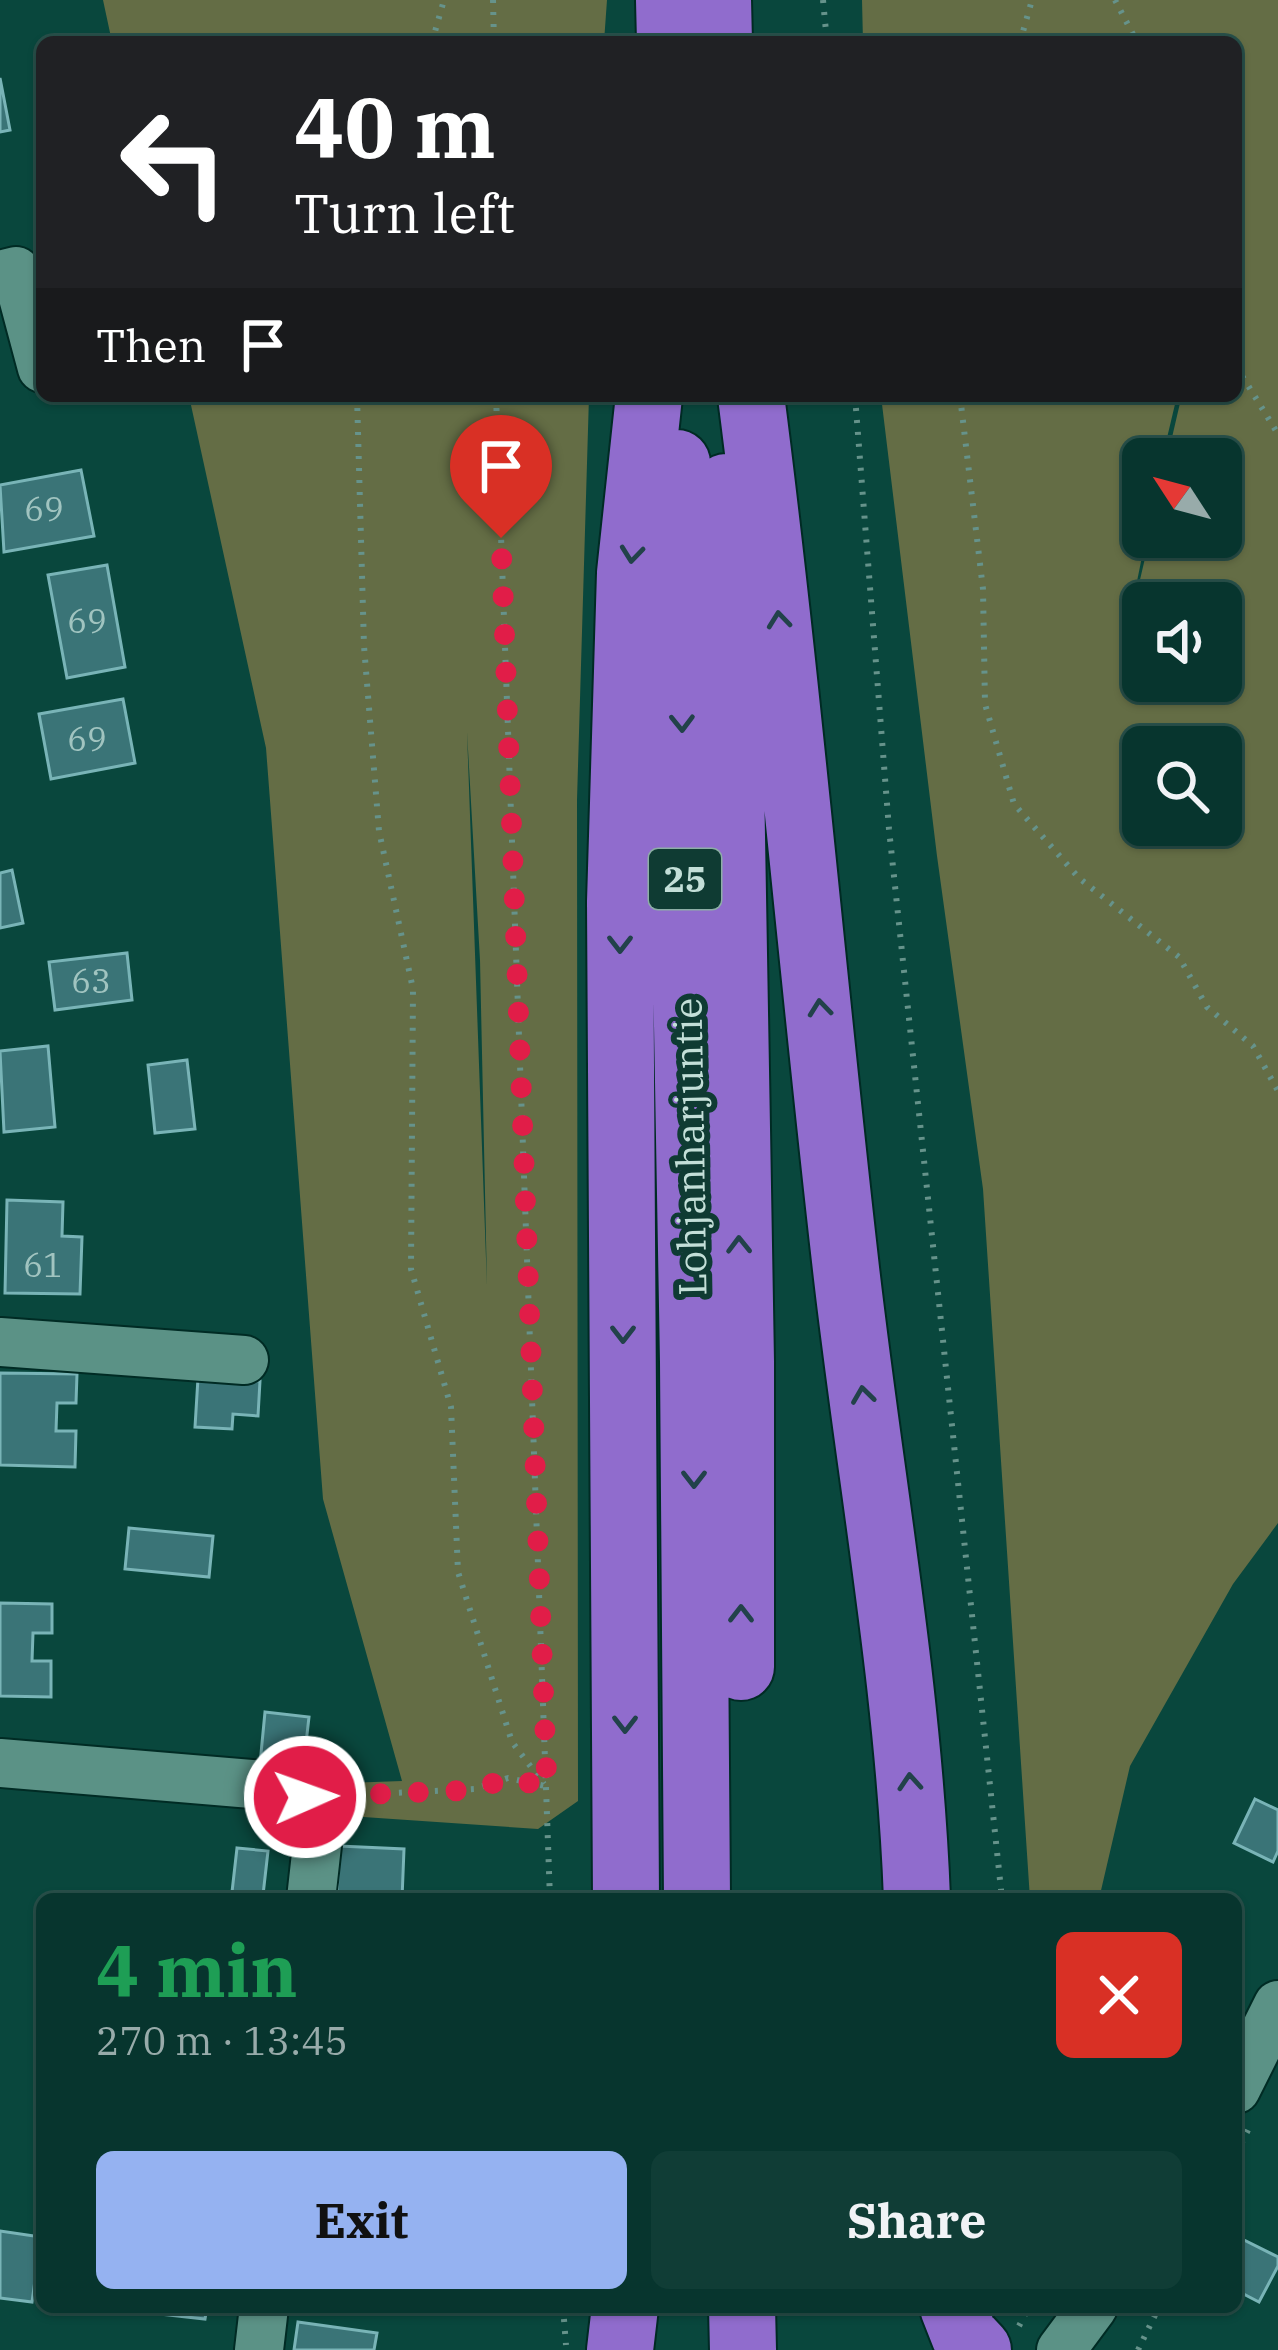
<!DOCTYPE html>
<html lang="en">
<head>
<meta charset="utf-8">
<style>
  :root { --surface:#07352e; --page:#103d36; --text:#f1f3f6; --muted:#98abaa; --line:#28504a; --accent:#95b2f1 }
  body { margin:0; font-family:"IBM Plex Serif",serif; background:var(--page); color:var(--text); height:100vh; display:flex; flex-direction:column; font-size:45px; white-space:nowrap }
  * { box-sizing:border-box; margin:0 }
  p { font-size:39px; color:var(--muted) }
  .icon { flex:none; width:66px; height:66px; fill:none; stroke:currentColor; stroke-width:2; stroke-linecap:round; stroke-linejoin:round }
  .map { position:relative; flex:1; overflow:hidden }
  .panel { position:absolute; left:36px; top:1893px; width:1206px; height:420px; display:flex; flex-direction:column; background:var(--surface); border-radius:18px; box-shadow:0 3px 9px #0004,0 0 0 3px var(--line) }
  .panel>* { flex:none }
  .top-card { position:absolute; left:36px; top:36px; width:1206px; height:366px; border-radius:18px; box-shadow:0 3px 9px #0004,0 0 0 3px var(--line); background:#202124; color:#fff; overflow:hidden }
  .needle { width:78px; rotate:306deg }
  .fabs { position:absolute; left:1122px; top:438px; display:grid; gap:24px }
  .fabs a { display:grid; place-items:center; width:120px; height:120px; border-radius:18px; background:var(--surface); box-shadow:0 3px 9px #0004,0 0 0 3px var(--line); font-size:60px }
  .pin { position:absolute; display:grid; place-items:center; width:102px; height:102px; color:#fff; margin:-123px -51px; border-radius:50% 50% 50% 0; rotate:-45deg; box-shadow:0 0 12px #0007 }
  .pin .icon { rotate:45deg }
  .me { position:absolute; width:132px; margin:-66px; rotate:88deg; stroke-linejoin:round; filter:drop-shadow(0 0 9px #0008) }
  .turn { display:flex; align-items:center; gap:42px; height:252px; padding:0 60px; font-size:54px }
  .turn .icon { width:156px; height:156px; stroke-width:2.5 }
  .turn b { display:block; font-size:84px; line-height:102px }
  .then { display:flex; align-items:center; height:114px; padding:0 60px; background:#0003; gap:24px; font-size:45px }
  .round { display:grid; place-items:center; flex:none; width:126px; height:126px; border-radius:18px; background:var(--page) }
  .summary { display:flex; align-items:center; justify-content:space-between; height:204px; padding:0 60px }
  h1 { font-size:72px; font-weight:700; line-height:90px; color:#1e9e55 }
  .primary-button { display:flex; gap:24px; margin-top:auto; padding:24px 60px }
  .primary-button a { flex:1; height:138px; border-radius:18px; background:var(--accent); color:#111; font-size:48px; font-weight:700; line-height:138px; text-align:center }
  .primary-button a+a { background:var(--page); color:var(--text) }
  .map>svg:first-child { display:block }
  .green { fill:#646d45; fill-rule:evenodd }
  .building { fill:#3a7477; stroke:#79b4b7; stroke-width:3 }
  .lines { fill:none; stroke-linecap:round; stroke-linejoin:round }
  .minor-casing { stroke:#002b24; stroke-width:52 }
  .highway-casing { stroke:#002b24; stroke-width:70 }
  .path { stroke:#66938b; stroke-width:6; stroke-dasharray:3 9; stroke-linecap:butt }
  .minor { stroke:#5b9286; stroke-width:48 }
  .highway { stroke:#906ccd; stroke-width:66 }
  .oneway { stroke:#22424a }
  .route { stroke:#e11d48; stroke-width:21; stroke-dasharray:0 37.8 }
  .labels { text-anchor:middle; stroke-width:12; stroke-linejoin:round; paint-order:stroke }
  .number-label { font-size:33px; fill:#a1c4c0 }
  .shield { fill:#0f3b33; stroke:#8daea6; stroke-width:3 }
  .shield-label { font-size:36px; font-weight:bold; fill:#c3dfd8 }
  .street-label { font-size:39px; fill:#c3dfd8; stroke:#0f3b33 }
</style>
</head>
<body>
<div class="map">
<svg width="1278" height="2350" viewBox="0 0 1278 2350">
  <rect width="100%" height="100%" fill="#09473d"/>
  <path class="green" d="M 103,0 L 607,0 L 604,42 L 112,42 Z
    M 862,0 L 1278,0 L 1278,1523 L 1233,1584 L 1130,1766 L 1099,1899 L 1030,1899 L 983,1189 L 937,856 L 881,396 L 1236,396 L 1236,42 L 863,42 ZM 1176,400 L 1180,403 L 1167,459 L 1221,459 L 1221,537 L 1150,537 L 1120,665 L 1146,537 L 1143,537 L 1143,459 L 1162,459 ZM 1143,603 L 1221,603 L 1221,681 L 1143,681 ZM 1143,747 L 1221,747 L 1221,825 L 1143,825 Z
    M 189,396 L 589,396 L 577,800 L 578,1801 L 538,1829 L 334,1815 L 318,1784 L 402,1781 L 323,1499 L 266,748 ZM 467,732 L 480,960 L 487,1286 Z"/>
  <path class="building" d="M 0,78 L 10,130 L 0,132 Z
    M 81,470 L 94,536 L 4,552 L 0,485 Z
    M 107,565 L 125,667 L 67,678 L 48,575 Z
    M 123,699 L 135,763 L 51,779 L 39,714 Z
    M 12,870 L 23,923 L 0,928 L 0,873 Z
    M 127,953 L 132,1000 L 55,1010 L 49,962 Z
    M 48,1046 L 55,1127 L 4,1132 L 0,1051 Z
    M 187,1060 L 195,1129 L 155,1133 L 148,1065 Z
    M 7,1200 L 63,1202 L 62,1236 L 82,1237 L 80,1294 L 5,1293 Z
    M 0,1373 L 77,1374 L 76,1403 L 57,1403 L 56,1431 L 76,1431 L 75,1467 L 0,1465 Z
    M 198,1378 L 260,1381 L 258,1416 L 233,1414 L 232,1429 L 195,1427 Z
    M 129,1528 L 213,1536 L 209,1577 L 125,1569 Z
    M 0,1603 L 52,1604 L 52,1633 L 33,1633 L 32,1661 L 51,1661 L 51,1697 L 0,1696 Z
    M 265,1712 L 309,1717 L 303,1769 L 260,1764 Z
    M 1255,1799 L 1278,1810 L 1278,1851 L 1273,1862 L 1234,1843 Z
    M 339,1846 L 404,1849 L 402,1899 L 337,1899 Z
    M 237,1848 L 268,1851 L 263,1895 L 232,1892 Z
    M 0,2231 L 41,2237 L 32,2302 L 0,2298 Z
    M 1236,2236 L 1278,2257 L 1278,2266 L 1259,2302 L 1236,2290 Z
    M 160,2307 L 207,2307 L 205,2319 L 159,2314 Z
    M 298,2322 L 377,2333 L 374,2350 L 294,2350 Z"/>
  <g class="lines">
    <g class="minor-casing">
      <path id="minor" d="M 0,275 L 16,271 L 42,368
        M 0,1342 L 244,1360
        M 0,1763 L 264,1785 L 305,1797 L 319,1827 L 311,1899
        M 1236,2089 L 1278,2005
        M 259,2350 L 264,2307
        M 1061,2350 L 1093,2307"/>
    </g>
    <g class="highway-casing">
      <path id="highway" d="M 669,0 L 670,42
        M 718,0 L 719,42
        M 751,396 C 788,684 812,972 845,1260 C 869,1474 909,1684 917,1899
        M 677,463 L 693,1362 L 697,1899
        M 726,487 L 741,1362 L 741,1667
        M 626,1899 L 620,902 L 630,573 L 649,396
        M 742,2307 L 743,2350
        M 953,2307 L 964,2335 L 978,2350
        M 620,2350 L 625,2307"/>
    </g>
    <path class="path" d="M 493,0 L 494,42
      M 823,0 L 827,42
      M 1115,0 L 1137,42
      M 432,42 L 444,0
      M 1020,42 L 1032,0
      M 1236,366 L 1278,434
      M 357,396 L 364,646 L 379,831 L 413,989 L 411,1269 L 451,1407 L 458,1572 L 512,1742 L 544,1784
      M 496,396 L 550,1899
      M 855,396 L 889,829 L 1002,1899
      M 960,396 L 983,589 L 985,704 L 1014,804 L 1079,878 L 1179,957 L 1207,1007 L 1253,1046 L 1278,1091
      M 351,1795 L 474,1789 L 508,1778 L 545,1786
      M 1236,2154 L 1248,2130
      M 563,2307 L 566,2345
      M 1019,2326 L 1029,2307
      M 1138,2350 L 1159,2307"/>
    <use href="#minor" class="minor"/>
    <use href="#highway" class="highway"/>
  </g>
  <defs><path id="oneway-chevron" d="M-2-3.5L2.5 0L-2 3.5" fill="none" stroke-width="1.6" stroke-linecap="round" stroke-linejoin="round" transform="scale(3)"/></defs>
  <g class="oneway">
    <use href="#oneway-chevron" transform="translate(632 554) rotate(96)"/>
    <use href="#oneway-chevron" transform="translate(779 620) rotate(-96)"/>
    <use href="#oneway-chevron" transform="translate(682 723) rotate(89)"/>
    <use href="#oneway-chevron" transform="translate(620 944) rotate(90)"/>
    <use href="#oneway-chevron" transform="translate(820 1008) rotate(-96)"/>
    <use href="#oneway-chevron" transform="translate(739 1245) rotate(-91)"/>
    <use href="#oneway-chevron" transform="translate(623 1334) rotate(90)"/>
    <use href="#oneway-chevron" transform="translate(863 1395) rotate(-98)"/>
    <use href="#oneway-chevron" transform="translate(694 1479) rotate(90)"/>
    <use href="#oneway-chevron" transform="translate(741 1614) rotate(-90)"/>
    <use href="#oneway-chevron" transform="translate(625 1724) rotate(90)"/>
    <use href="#oneway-chevron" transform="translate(910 1782) rotate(-94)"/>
  </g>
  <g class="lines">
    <path class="route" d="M 305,1797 L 474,1790 L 508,1778 L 547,1787 L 501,538"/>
  </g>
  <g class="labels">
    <g class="number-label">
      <text x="44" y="521">69</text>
      <text x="87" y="633">69</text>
      <text x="87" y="751">69</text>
      <text x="91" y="993">63</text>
      <text x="43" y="1277">61</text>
    </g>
    <rect class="shield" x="649" y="849" width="72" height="60" rx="9"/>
    <g class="shield-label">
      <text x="685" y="892">25</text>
    </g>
    <g class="street-label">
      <text transform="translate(690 1147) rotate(-91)" y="14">Lohjanharjuntie</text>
    </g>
  </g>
</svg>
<div class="fabs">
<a><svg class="needle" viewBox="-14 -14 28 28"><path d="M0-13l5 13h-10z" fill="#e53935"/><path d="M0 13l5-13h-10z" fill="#98abaa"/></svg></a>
<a><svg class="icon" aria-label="sound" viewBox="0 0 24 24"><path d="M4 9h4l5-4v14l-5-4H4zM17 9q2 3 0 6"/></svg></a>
<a><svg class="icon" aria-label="search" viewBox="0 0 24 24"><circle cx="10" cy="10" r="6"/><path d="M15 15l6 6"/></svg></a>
</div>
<div class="pin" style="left:501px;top:538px;background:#d93025"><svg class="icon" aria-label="arrive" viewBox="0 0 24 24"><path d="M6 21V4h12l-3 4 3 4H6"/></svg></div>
<svg class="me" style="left:305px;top:1797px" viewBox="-20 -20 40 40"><circle r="17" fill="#e11d48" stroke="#fff" stroke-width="3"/><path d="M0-11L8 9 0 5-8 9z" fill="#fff"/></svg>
<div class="top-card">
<div class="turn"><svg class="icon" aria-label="left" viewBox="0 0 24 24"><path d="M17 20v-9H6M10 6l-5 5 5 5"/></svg><div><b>40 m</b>Turn left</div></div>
<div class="then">Then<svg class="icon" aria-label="arrive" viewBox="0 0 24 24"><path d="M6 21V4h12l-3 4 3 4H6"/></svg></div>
</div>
<section class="panel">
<div class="summary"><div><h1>4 min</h1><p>270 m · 13:45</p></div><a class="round" style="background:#d93025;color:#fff"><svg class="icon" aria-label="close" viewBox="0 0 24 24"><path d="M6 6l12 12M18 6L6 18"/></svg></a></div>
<div class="primary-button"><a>Exit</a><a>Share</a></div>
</section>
</div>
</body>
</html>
